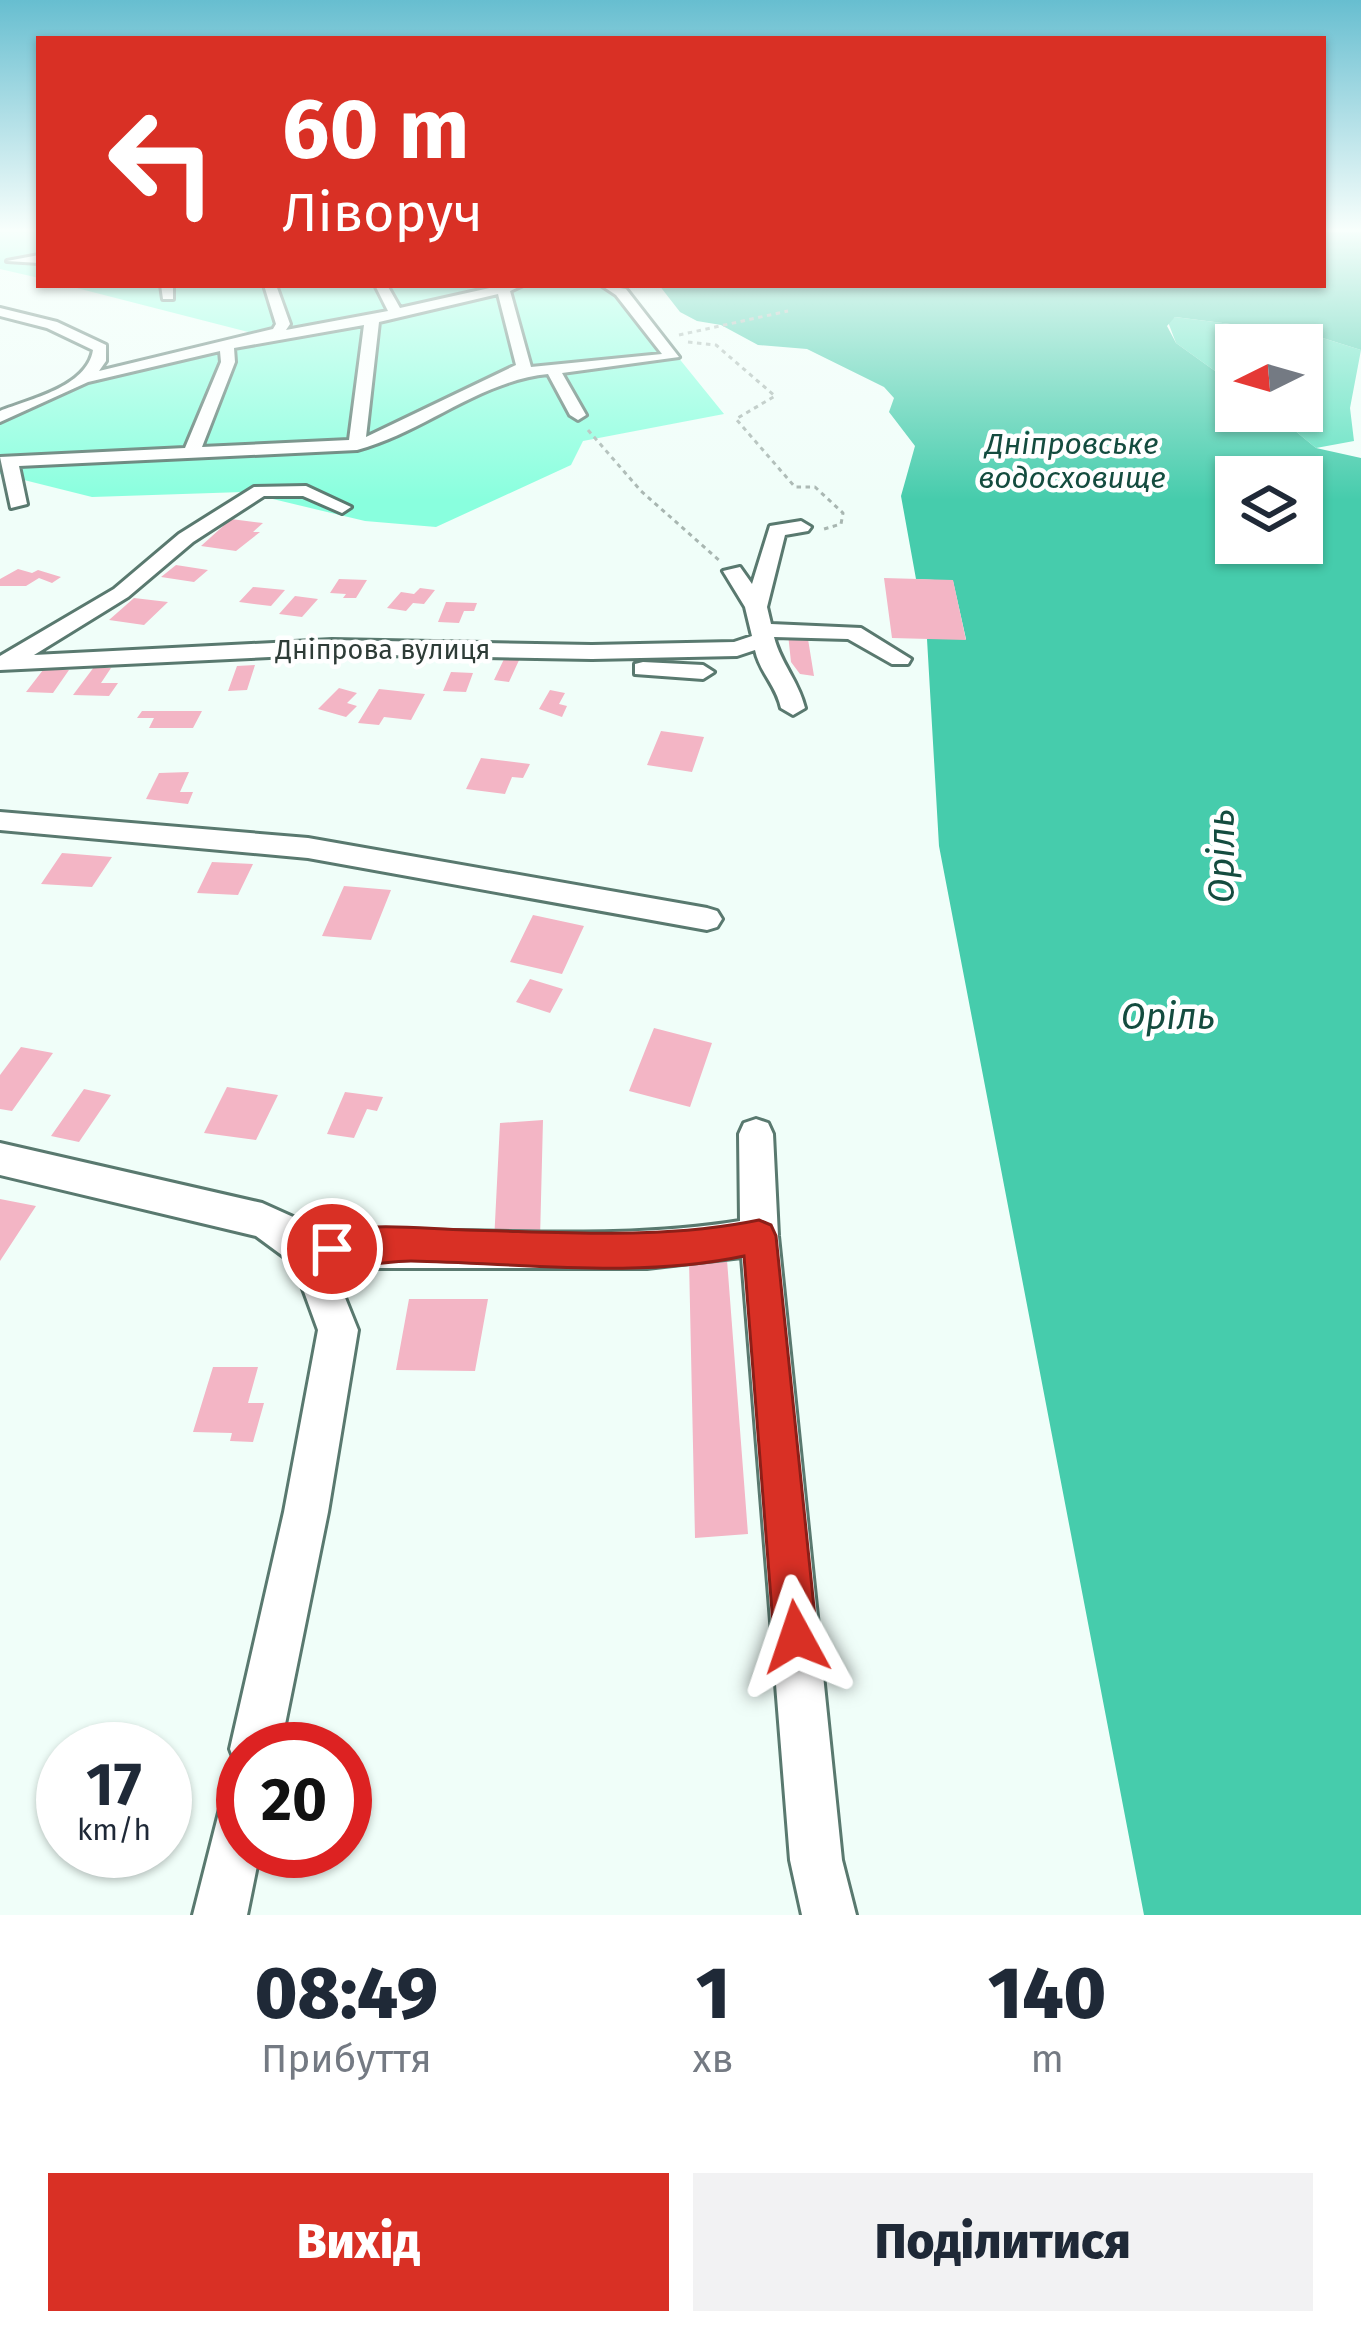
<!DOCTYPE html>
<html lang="uk">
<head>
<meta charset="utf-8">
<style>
  :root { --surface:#fff; --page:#f2f2f3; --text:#1f2937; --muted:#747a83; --accent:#d93025 }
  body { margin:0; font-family:"Fira Sans",sans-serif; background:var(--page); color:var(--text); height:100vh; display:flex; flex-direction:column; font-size:45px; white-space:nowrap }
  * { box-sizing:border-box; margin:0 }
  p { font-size:39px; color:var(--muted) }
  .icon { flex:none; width:66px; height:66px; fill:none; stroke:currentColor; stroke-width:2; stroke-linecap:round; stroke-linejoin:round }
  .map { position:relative; height:1915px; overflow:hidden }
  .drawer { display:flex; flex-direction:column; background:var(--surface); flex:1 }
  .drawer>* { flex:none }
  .top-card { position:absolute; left:36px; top:36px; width:1290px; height:252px; border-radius:0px; box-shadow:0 3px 9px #0004; background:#d93025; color:#fff; overflow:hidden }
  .needle { width:78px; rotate:265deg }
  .tools { position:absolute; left:1215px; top:324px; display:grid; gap:24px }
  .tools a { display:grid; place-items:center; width:108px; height:108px; border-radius:0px; background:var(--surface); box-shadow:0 3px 9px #0004; font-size:60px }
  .speed { position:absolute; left:36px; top:1722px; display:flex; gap:24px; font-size:60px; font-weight:700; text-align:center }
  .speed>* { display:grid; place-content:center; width:156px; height:156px; border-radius:50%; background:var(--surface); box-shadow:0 3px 9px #0004; line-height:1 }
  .speed small { font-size:30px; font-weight:400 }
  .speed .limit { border:18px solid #d22; background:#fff; color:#111 }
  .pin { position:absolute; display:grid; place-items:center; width:102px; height:102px; color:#fff; margin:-51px; border:6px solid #fff; border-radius:50%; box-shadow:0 3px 12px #0007 }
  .me { position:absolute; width:132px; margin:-66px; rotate:355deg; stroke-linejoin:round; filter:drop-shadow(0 0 9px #0008) }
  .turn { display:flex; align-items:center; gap:42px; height:252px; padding:0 48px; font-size:54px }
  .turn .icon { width:156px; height:156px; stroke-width:2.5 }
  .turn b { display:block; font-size:84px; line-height:102px }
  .eta { display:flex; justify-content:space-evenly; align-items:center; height:204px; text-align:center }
  .eta b { font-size:72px; font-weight:800; line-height:84px }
  .button { display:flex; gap:24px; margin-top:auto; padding:24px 48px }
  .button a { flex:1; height:138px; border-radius:0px; background:var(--accent); color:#fff; font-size:48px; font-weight:800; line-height:138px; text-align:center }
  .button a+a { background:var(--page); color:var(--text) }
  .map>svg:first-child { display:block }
  .green { fill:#89ffde }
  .forest { fill:#5de0bf }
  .water { fill:#46ccac; fill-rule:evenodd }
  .building { fill:#f3b5c5 }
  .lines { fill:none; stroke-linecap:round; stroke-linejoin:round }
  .minor-casing { stroke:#59796f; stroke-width:6 }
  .path { stroke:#a8b6b1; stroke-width:3; stroke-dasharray:4.5 4.5; stroke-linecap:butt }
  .minor { fill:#fff; fill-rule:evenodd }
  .route { fill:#d93025; stroke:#8d1f18; stroke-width:3 }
  .labels { text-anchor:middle; stroke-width:9; stroke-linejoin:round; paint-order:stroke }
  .far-street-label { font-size:27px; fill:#2e3c37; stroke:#fff }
  .far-water-label { font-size:30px; font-style:italic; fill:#144c3f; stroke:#fff }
  .water-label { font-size:36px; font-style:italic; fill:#144c3f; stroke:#fff }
</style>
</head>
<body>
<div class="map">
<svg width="1361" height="1915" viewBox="0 0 1361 1915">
  <rect width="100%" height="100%" fill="#f0fef9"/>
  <path class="green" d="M 0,232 L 39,232 L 39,278 L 0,269 Z
    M 65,285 L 611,285 L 635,304 L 724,414 L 583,441 L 571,465 L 436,527 L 365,521 L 243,492 L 92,497 L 0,474 L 0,413 L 86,375 L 256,334 Z"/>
  <path class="forest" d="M 1175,317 L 1310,334 L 1361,350 L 1350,408 L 1354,441 L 1316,448 L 1271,411 L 1302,411 L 1302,345 L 1236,345 L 1236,386 L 1176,343 L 1168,322 Z"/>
  <path class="water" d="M 1323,232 L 1361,232 L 1361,350 L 1310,334 L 1175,317 L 1167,326 L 1176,343 L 1236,386 L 1236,411 L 1271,411 L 1316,448 L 1361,458 L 1361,1915 L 1144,1915 L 939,846 L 927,639 L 966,639 L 953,581 L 916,579 L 901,496 L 915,446 L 889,412 L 894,398 L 884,387 L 807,349 L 758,345 L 721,325 L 697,321 L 680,312 L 659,285 L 1323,285 ZM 1236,477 L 1302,477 L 1302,543 L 1236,543 Z"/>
  <path class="building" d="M 231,519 L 263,523 L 253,532 L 260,532 L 236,551 L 201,546 Z
    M 176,565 L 208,570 L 194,582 L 161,577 Z
    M 18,569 L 32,573 L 38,570 L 61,577 L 52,583 L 39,578 L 26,586 L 0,586 L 0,579 Z
    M 884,578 L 953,580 L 966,640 L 892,638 Z
    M 339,579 L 367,580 L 356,598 L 343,598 L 346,594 L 330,593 Z
    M 253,587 L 285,590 L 271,606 L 239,602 Z
    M 420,588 L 435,590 L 424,604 L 413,603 L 406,611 L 387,608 L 401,592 L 414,594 Z
    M 295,596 L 318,599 L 302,617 L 279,614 Z
    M 134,598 L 168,602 L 144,625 L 109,620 Z
    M 446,602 L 477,603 L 474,611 L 464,611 L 459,623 L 438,622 Z
    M 807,633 L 814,676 L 800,674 L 791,662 L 788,634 Z
    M 505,657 L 520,658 L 509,682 L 494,680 Z
    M 255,665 L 247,690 L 228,691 L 237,666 Z
    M 94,667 L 111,668 L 101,683 L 118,683 L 109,696 L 73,695 Z
    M 43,670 L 69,670 L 53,693 L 26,692 Z
    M 451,672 L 473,673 L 466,692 L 443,691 Z
    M 339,688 L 357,693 L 347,703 L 357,706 L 346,717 L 318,709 Z
    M 379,689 L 425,694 L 411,720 L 384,717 L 379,725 L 358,723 Z
    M 550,690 L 565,693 L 559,704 L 567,706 L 562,717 L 539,709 Z
    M 142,711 L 202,711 L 193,728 L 149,728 L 154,718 L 137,718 Z
    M 661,731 L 704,737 L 692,772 L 647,765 Z
    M 481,758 L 530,764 L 523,778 L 512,777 L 505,794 L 466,789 Z
    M 189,772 L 180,792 L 193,792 L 188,804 L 146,799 L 159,773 Z
    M 62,853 L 112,857 L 92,887 L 41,884 Z
    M 212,862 L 253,864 L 238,895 L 197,893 Z
    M 344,886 L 391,890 L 371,940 L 322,936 Z
    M 533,915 L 584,926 L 562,974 L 510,962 Z
    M 530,979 L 563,989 L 550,1013 L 516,1002 Z
    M 654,1028 L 712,1043 L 690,1107 L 629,1091 Z
    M 21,1047 L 53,1053 L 12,1111 L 0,1109 L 0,1075 Z
    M 227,1087 L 278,1095 L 256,1140 L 204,1133 Z
    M 84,1089 L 111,1095 L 79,1142 L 51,1136 Z
    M 345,1092 L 383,1097 L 377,1111 L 367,1109 L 354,1138 L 327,1134 Z
    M 543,1120 L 540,1239 L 494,1242 L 500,1123 Z
    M 0,1199 L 36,1206 L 0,1261 Z
    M 689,1260 L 727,1260 L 748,1534 L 695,1538 Z
    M 409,1299 L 488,1299 L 475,1371 L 396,1370 Z
    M 213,1367 L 258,1367 L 248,1403 L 264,1403 L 253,1442 L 230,1441 L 232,1433 L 193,1432 Z"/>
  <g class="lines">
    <g class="minor-casing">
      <path id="minor" d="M 39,255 L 39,263 L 7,261 Z
        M 161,285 L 173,285 L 173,299 L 163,299 Z
        M 264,285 L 276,285 L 290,324 L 286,330 L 388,311 L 375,285 L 387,285 L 400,308 L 503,285 L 523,285 L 510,291 L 531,367 L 662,354 L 616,295 L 601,285 L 626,289 L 679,357 L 562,373 L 586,415 L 578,420 L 570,415 L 548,374 C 479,381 424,432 357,450 L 19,466 L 27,504 L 11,508 L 0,457 L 185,448 L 221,362 L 220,351 L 88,382 L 0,422 L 0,411 C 30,399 87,387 93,350 L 47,328 L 0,316 L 0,308 L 57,322 L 106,345 L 106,361 L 99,371 L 273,329 L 276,324 ZM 498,294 L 516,365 L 366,437 L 379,322 ZM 364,325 L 349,440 L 202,447 L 235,362 L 234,348 Z
        M 254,487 L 306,486 L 351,507 L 342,513 L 303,496 L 264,496 L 193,542 L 128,597 L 34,655 L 332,640 L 592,645 L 734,642 L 752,636 L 745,607 L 723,571 L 740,567 L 752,584 L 770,526 L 801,521 L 811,527 L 808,531 L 785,535 L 767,607 L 771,624 L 861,628 L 911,659 L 908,664 L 892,664 L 848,639 L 774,637 C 781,664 798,680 805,708 L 793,715 L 781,708 C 776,685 760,673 755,650 L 737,656 L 592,659 L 332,654 L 0,670 L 0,656 L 114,589 L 179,534 Z
        M 643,662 L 703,665 L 714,672 L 703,679 L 635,674 L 635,664 Z
        M 0,812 L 308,838 L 707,908 L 717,911 L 722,919 L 717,927 L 707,930 L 308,858 L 0,830 Z
        M 756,1119 L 768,1123 L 773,1134 L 778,1236 L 842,1860 L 856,1915 L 802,1915 L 790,1860 L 742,1257 L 647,1268 L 333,1268 L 358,1330 L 328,1512 L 280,1749 L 243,1749 L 243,1769 L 237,1767 L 230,1749 L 284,1512 L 318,1330 L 294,1264 L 256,1236 L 0,1175 L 0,1143 L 262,1203 L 302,1221 L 315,1233 C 457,1224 599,1244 740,1221 L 739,1134 L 744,1123 Z
        M 243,1781 L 243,1851 L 260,1851 L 247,1915 L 193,1915 L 225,1789 Z"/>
    </g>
    <path class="path" d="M 679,335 L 788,311
      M 688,342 L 716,345 L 775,396 L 736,419 L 795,487 L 815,487 L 843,513 L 841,524 L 824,529
      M 588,430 L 641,491 L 720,561"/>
    <use href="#minor" class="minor"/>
  </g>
  <linearGradient id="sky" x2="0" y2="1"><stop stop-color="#67bed0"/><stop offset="0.46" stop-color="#f8fffc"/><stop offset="1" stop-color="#f8fffc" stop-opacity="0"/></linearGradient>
  <rect width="1361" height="500" fill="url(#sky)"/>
  <path class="route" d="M 759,1220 L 771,1225 L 776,1236 L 817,1637 L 811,1652 L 796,1659 L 780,1652 L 774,1637 L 744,1256 C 637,1279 520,1263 411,1261 C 382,1261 347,1271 320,1261 L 315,1249 L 320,1237 C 362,1220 421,1229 466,1230 C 564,1232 663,1240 759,1220 Z"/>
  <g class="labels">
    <g class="far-street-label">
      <text x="383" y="659">Дніпрова вулиця</text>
    </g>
    <g class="far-water-label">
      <text x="1072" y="454">Дніпровське<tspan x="1072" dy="34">водосховище</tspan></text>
    </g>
    <g class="water-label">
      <text transform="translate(1221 856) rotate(-90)" y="13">Оріль</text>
      <text x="1168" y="1029">Орiль</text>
    </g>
  </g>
</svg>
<div class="tools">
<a><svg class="needle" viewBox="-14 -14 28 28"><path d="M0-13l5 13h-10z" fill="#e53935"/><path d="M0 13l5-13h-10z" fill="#747a83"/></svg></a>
<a><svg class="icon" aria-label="layers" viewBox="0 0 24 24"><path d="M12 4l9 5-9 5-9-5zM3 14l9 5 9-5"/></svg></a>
</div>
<div class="speed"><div>17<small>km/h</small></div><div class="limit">20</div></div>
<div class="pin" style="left:332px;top:1249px;background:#d93025"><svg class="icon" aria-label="arrive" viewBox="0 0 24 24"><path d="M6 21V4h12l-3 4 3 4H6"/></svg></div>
<svg class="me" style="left:796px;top:1637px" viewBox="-20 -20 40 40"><path d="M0-17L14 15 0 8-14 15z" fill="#d93025" stroke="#fff" stroke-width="4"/></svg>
<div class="top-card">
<div class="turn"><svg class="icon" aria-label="left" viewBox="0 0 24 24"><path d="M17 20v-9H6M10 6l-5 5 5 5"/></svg><div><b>60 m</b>Ліворуч</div></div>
</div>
</div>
<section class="drawer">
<div class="eta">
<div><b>08:49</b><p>Прибуття</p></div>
<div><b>1</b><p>хв</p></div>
<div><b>140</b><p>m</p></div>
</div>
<div class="button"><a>Вихід</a><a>Поділитися</a></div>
</section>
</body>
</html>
